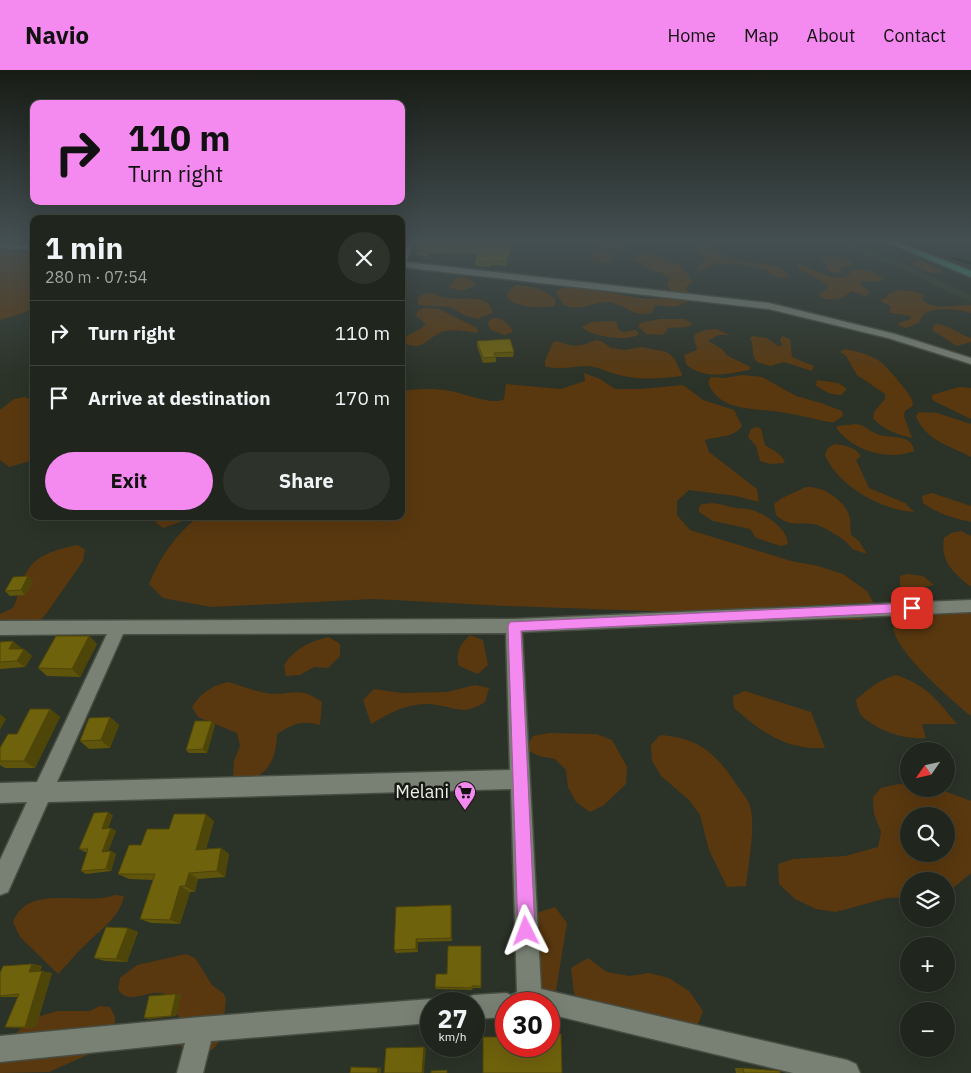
<!DOCTYPE html>
<html lang="en">
<head>
<meta charset="utf-8">
<style>
  :root { --surface:#20261d; --page:#2d322a; --text:#f1f3f6; --muted:#a2a5a4; --line:#3d433b; --accent:#f489f0 }
  body { margin:0; font-family:"IBM Plex Sans",sans-serif; background:var(--page); color:var(--text); height:100vh; display:flex; flex-direction:column; font-size:19px; white-space:nowrap }
  * { box-sizing:border-box; margin:0 }
  p { font-size:16px; color:var(--muted) }
  .icon { flex:none; width:28px; height:28px; fill:none; stroke:currentColor; stroke-width:2; stroke-linecap:round; stroke-linejoin:round }
  .map { position:relative; flex:1; overflow:hidden }
  .panel { position:absolute; left:30px; top:145px; width:375px; height:305px; display:flex; flex-direction:column; background:var(--surface); border-radius:10px; box-shadow:0 5px 20px #0002,0 0 0 1px var(--line) }
  .panel>* { flex:none }
  .banner { position:absolute; left:30px; top:30px; width:375px; height:105px; border-radius:10px; box-shadow:0 5px 20px #0002,0 0 0 1px var(--line); background:#f489f0; color:#111; overflow:hidden }
  .needle { width:32px; rotate:236deg }
  .fabs { position:absolute; left:900px; top:672px; display:grid; gap:10px }
  .fabs a { display:grid; place-items:center; width:55px; height:55px; border-radius:50%; background:var(--surface); box-shadow:0 5px 20px #0002,0 0 0 1px var(--line); font-size:25px }
  .speed { position:absolute; left:420px; top:922px; display:flex; gap:10px; font-size:25px; font-weight:700; text-align:center }
  .speed>* { display:grid; place-content:center; width:65px; height:65px; border-radius:50%; background:var(--surface); box-shadow:0 5px 20px #0002,0 0 0 1px var(--line); line-height:1 }
  .speed small { font-size:12px; font-weight:400 }
  .speed .limit { border:8px solid #d22; background:#fff; color:#111 }
  .pin { position:absolute; display:grid; place-items:center; width:42px; height:42px; color:#fff; margin:-21px; border-radius:10px; box-shadow:0 2px 8px #0006 }
  .me { position:absolute; width:55px; margin:-28px; rotate:357deg; stroke-linejoin:round; filter:drop-shadow(0 0 4px #0008) }
  .turn { display:flex; align-items:center; gap:18px; height:105px; padding:0 15px; font-size:22px }
  .turn .icon { width:65px; height:65px; stroke-width:2.5 }
  .turn b { display:block; font-size:35px; line-height:42px }
  .round { display:grid; place-items:center; flex:none; width:52px; height:52px; border-radius:26px; background:var(--page) }
  .summary { display:flex; align-items:center; justify-content:space-between; height:85px; padding:0 15px }
  h1 { font-size:30px; font-weight:700; line-height:38px }
  .cta { display:flex; gap:10px; margin-top:auto; padding:10px 15px }
  .cta a { flex:1; height:58px; border-radius:30px; background:var(--accent); color:#111; font-size:20px; font-weight:700; line-height:58px; text-align:center }
  .cta a+a { background:var(--page); color:var(--text) }
  ul { padding:0; list-style:none }
  li { display:flex; align-items:center; gap:15px; height:65px; padding:0 15px; border-top:1px solid var(--line) }
  li div { flex:1 }
  li b { display:block; font-size:19px }
  li em { font-style:normal }
  header { display:flex; align-items:center; gap:30px; box-sizing:border-box; height:70px; padding:0 25px; background:var(--accent); color:#111 }
  header strong { font-size:24px }
  nav { display:flex; gap:28px; margin-inline-start:auto; font-size:18px }
  .map>svg:first-child { display:block }
  .built { fill:#333d2c }
  .green { fill:#59380f; fill-rule:evenodd }
  .lines { fill:none; stroke-linecap:round; stroke-linejoin:round }
  .stream { stroke:#081617; stroke-width:2.5 }
  .minor-casing { stroke:#484d43; stroke-width:3 }
  .major-casing { stroke:#484d43; stroke-width:3 }
  .minor { fill:#798174; fill-rule:evenodd }
  .major { fill:#419c7c; fill-rule:evenodd }
  .wall { fill:#5f540b }
  .shaded-wall { fill:#4e4509 }
  .building { fill:#6f620d; stroke:#4e4509 }
  .route { fill:#f489f0; stroke:#9f599c }
  .labels { text-anchor:middle; stroke-width:5; stroke-linejoin:round; paint-order:stroke }
  .near-poi-label { font-size:18px; fill:#ebefe8; stroke:#161914; text-anchor:end }
</style>
</head>
<body>
<header>
<strong>Navio</strong>
<nav><a>Home</a><a>Map</a><a>About</a><a>Contact</a></nav>
</header>
<div class="map">
<svg width="971" height="1003" viewBox="0 0 971 1003">
  <rect width="100%" height="100%" fill="#2b3227"/>
  <path class="built" d="M 827,170 L 842,170 L 898,191 L 971,225 L 971,232 L 890,194 Z"/>
  <path class="green" d="M 590,170 L 619,170 L 617,172 L 625,173 L 624,179 C 613,180 598,178 590,170 Z
    M 700,172 L 706,172 L 717,176 L 718,182 C 735,197 780,188 789,206 L 783,208 L 770,205 L 768,201 C 751,196 731,191 713,195 C 708,196 705,199 699,200 L 697,197 L 706,190 L 695,176 Z
    M 0,180 L 34,184 L 34,237 L 23,243 L 0,250 Z
    M 605,181 L 613,184 L 613,189 L 607,193 L 595,192 L 590,186 L 593,182 Z
    M 645,184 L 660,186 L 680,194 L 692,211 L 691,214 L 685,218 L 688,222 L 682,224 L 671,222 L 667,215 L 670,209 L 662,203 L 652,201 L 641,194 L 630,190 L 636,185 Z
    M 821,186 L 840,187 L 852,192 L 851,196 L 840,197 L 842,203 C 835,204 830,203 825,197 L 827,194 L 821,189 Z
    M 921,190 L 943,202 C 931,206 919,199 910,192 Z
    M 796,194 C 813,195 833,216 850,204 L 850,200 C 861,197 874,201 883,208 L 882,211 L 861,211 L 860,213 L 870,223 L 865,226 L 852,221 C 842,229 834,231 822,228 L 819,224 L 827,219 L 828,215 L 799,199 Z
    M 457,207 L 468,208 L 477,215 L 462,221 L 448,217 Z
    M 516,215 C 529,215 546,220 555,229 L 555,236 C 541,238 517,238 507,228 L 508,221 Z
    M 565,217 C 591,217 616,225 642,228 C 660,230 675,228 693,232 L 687,232 L 675,237 L 655,235 L 652,243 C 634,248 624,234 608,232 C 598,231 582,240 569,237 C 563,235 559,229 556,223 L 558,219 Z
    M 898,220 L 916,222 L 925,226 L 922,229 C 934,242 956,234 971,235 L 971,243 C 957,239 923,233 919,253 L 905,258 L 897,254 L 910,249 L 911,246 L 891,243 L 889,241 L 891,237 L 879,230 L 886,228 L 889,224 Z
    M 430,223 C 436,224 442,228 449,228 C 463,231 489,222 493,243 L 481,247 L 480,249 L 466,246 L 450,237 L 418,235 C 417,226 422,224 430,223 Z
    M 424,238 L 439,239 L 477,258 L 478,263 C 468,262 455,259 445,261 C 426,266 425,284 401,272 L 404,268 L 426,255 L 416,245 L 418,241 Z
    M 494,248 C 502,247 511,256 513,262 L 505,265 L 491,260 L 488,254 L 489,250 Z
    M 660,249 L 684,249 L 693,254 L 688,257 L 668,258 L 663,265 L 646,264 L 638,256 L 640,253 Z
    M 612,251 L 616,252 L 619,260 L 623,262 L 636,260 L 639,264 C 630,272 590,267 582,257 L 591,252 Z
    M 935,254 C 948,254 958,264 971,268 L 971,272 L 957,276 L 932,260 Z
    M 716,259 L 730,265 L 718,265 L 708,271 L 722,279 L 728,286 L 749,296 L 751,298 L 749,300 C 729,304 702,310 686,294 L 684,285 L 697,280 L 694,268 L 695,264 L 704,260 Z
    M 753,266 L 767,268 L 778,276 L 783,276 L 780,270 L 782,266 L 790,269 L 792,287 L 814,296 L 812,301 L 784,292 L 770,296 L 757,292 C 750,284 755,277 750,268 Z
    M 596,270 L 601,271 L 611,278 L 625,280 L 641,277 L 667,282 L 674,288 L 682,304 L 681,306 C 659,309 636,310 615,304 C 606,301 598,297 588,296 C 574,296 559,301 545,296 L 545,291 L 553,272 L 557,271 C 574,278 579,277 596,270 Z
    M 844,279 C 856,281 868,284 878,290 C 885,294 913,326 913,333 C 913,337 908,339 905,341 L 904,346 L 912,368 C 897,364 883,360 873,348 L 874,342 L 885,329 L 885,324 L 857,305 L 846,286 L 840,282 Z
    M 584,303 L 600,309 L 615,319 L 641,319 L 683,315 L 703,330 L 734,340 L 742,356 C 734,368 717,366 705,370 L 709,382 L 757,419 L 759,432 L 736,426 L 689,420 L 677,431 L 677,445 L 690,460 L 791,491 L 818,496 L 843,504 L 867,521 L 878,541 L 861,550 L 779,549 L 734,544 L 506,536 L 374,529 L 211,537 L 163,528 L 149,514 C 160,487 176,464 199,446 L 401,446 L 401,321 C 416,319 435,318 450,321 C 463,323 493,336 504,329 L 506,314 L 561,319 L 585,311 Z
    M 742,305 L 762,307 L 796,326 L 821,333 L 842,341 L 843,346 L 834,352 L 829,352 C 813,349 796,344 780,342 C 755,338 718,342 708,312 L 711,307 L 725,308 Z
    M 817,310 L 838,313 L 846,318 L 846,320 L 841,325 C 832,325 822,321 816,315 Z
    M 959,317 L 971,318 L 971,349 L 932,330 L 932,325 Z
    M 25,327 L 34,331 L 34,390 L 9,397 L 0,390 L 0,340 L 14,329 Z
    M 919,342 L 937,343 L 971,354 L 971,387 C 949,375 926,371 916,346 Z
    M 856,354 C 865,355 869,361 877,364 C 888,369 913,363 914,381 C 888,391 854,381 837,359 L 837,356 Z
    M 757,357 L 761,359 L 765,375 C 772,380 783,384 785,393 L 770,394 L 760,391 L 756,376 L 748,367 L 751,359 Z
    M 834,374 C 843,375 856,377 861,386 L 856,390 L 869,418 L 905,433 L 914,442 C 881,440 838,416 825,385 L 827,379 Z
    M 806,417 C 823,416 843,429 849,445 C 851,451 850,458 851,465 L 859,471 L 867,484 L 852,479 C 849,471 822,455 813,454 C 799,452 789,457 776,445 L 774,434 L 782,428 Z
    M 932,423 L 971,436 L 971,452 C 953,448 938,444 923,433 L 922,426 Z
    M 713,433 C 721,434 729,437 737,438 C 740,439 745,438 748,439 C 763,442 788,458 788,474 L 781,476 L 756,468 L 750,459 L 713,451 L 699,442 L 699,437 L 702,434 Z
    M 148,446 L 186,446 L 183,451 L 163,458 Z
    M 961,461 L 971,466 L 971,517 C 954,503 940,492 944,468 L 951,463 Z
    M 78,475 L 85,480 L 83,491 L 46,544 L 36,555 L 0,562 L 0,544 L 13,538 C 19,526 22,507 29,498 C 40,483 62,478 78,475 Z
    M 907,504 L 923,506 L 934,515 L 923,517 L 917,535 L 911,536 C 900,528 900,519 900,506 Z
    M 898,539 L 971,541 L 971,646 C 951,630 901,586 894,562 C 892,553 894,547 898,539 Z
    M 470,565 L 483,570 L 488,595 L 478,604 L 459,596 C 455,582 460,575 470,565 Z
    M 329,567 L 340,574 L 340,586 L 328,598 L 314,597 L 300,605 L 286,606 L 284,595 C 294,579 310,571 329,567 Z
    M 896,605 C 928,616 936,629 957,654 L 922,654 L 926,668 C 905,670 877,661 861,645 C 858,641 857,635 856,630 C 869,618 879,610 896,605 Z
    M 229,612 C 241,616 254,621 266,623 C 291,627 297,614 322,632 L 320,655 C 301,650 293,654 277,664 C 276,692 268,703 243,715 L 233,707 L 234,691 L 240,676 L 237,663 L 198,647 L 192,637 C 202,622 211,616 229,612 Z
    M 475,615 L 489,618 L 485,632 C 462,647 454,636 429,634 C 407,633 390,643 371,654 L 363,630 L 374,619 L 402,623 L 447,622 Z
    M 745,621 L 811,642 L 825,678 C 787,680 762,663 734,638 L 733,626 Z
    M 549,663 L 596,664 L 612,670 L 627,697 L 626,714 L 604,735 L 590,742 L 576,732 L 568,717 L 566,700 L 555,689 L 539,686 L 525,679 L 533,666 Z
    M 660,665 C 698,668 715,682 736,714 C 741,721 750,731 751,740 C 755,759 748,797 746,816 L 727,817 L 709,780 L 700,745 L 689,730 L 661,706 L 652,691 L 651,675 Z
    M 898,714 L 909,715 L 909,719 L 939,719 L 971,731 L 971,803 L 946,824 L 946,811 L 909,811 L 909,827 L 887,828 L 836,842 L 816,839 L 795,829 L 779,814 L 778,794 L 793,789 L 845,786 L 878,777 L 881,762 L 874,744 L 873,727 L 881,718 ZM 909,746 L 946,746 L 946,784 L 909,784 Z
    M 115,825 L 124,826 C 120,846 103,858 88,872 C 77,882 68,894 58,904 L 20,867 L 13,852 C 28,812 84,837 115,825 Z
    M 555,837 L 567,853 L 553,939 L 531,911 L 529,864 L 537,843 Z
    M 186,884 L 195,888 L 212,915 L 224,924 L 226,930 C 222,963 223,999 178,975 C 187,960 176,938 167,925 C 152,916 128,938 118,919 L 120,908 L 137,895 Z
    M 588,888 L 607,902 L 629,906 L 649,903 L 669,908 L 689,921 L 703,941 L 695,962 L 627,961 L 606,958 L 587,943 L 574,923 L 571,898 Z
    M 100,936 L 110,937 L 115,947 L 114,973 L 49,1002 L 0,1003 L 0,987 L 11,969 L 23,956 L 34,948 L 57,941 L 90,941 Z"/>
  <g class="lines">
    <path class="stream" d="M 953,188 L 971,193"/>
    <g class="minor-casing">
      <path id="minor" d="M 406,170 L 414,170 L 406,192 L 769,233 L 895,264 L 971,288 L 971,294 L 888,268 L 769,239 L 401,197 L 401,182 Z
        M 0,174 L 34,175 L 34,179 L 0,178 Z
        M 971,530 L 971,542 L 522,562 L 541,919 L 847,990 L 856,994 L 860,1003 L 793,1003 L 549,944 L 549,934 L 506,934 L 506,947 L 474,949 L 474,934 L 463,934 L 465,928 L 474,925 L 506,923 L 511,925 L 517,922 L 511,719 L 48,732 L 8,822 L 0,825 L 0,790 L 27,732 L 0,733 L 0,713 L 37,712 L 107,564 L 0,565 L 0,551 L 514,549 ZM 506,563 L 510,700 L 57,712 L 123,564 Z
        M 431,929 L 440,934 L 431,934 L 431,953 L 211,971 L 203,1003 L 177,1003 L 185,973 L 0,992 L 0,966 L 201,947 Z"/>
    </g>
    <g class="major-casing">
      <path id="major" d="M 882,170 L 892,170 L 971,201 L 971,207 Z"/>
    </g>
    <use href="#minor" class="minor"/>
    <use href="#major" class="major"/>
  </g>
  <path class="wall" d="M 418,170 L 515,173 L 506,196 L 491,195 L 490,197 L 475,196 L 475,191 L 477,184 L 428,183 L 428,186 L 416,185 L 416,180 Z
    M 477,271 L 514,282 L 513,287 L 496,287 L 496,292 L 483,293 L 477,276 Z
    M 28,506 L 33,511 L 25,525 L 10,526 L 5,521 Z
    M 89,566 L 97,574 L 80,607 L 47,606 L 38,598 Z
    M 13,571 L 21,578 L 21,579 L 24,579 L 32,586 L 25,597 L 0,599 L 0,572 Z
    M 50,639 L 60,647 L 35,698 L 5,698 L 0,695 L 0,678 L 17,664 Z
    M 110,647 L 119,655 L 110,678 L 89,679 L 80,671 Z
    M 215,655 L 207,683 L 189,683 L 186,680 Z
    M 113,745 L 108,758 L 111,758 L 116,761 L 108,781 L 111,781 L 116,784 L 111,801 L 86,804 L 81,801 L 87,782 L 85,782 L 79,779 Z
    M 214,751 L 206,779 L 221,778 L 229,784 L 225,807 L 198,809 L 195,822 L 190,822 L 180,854 L 151,853 L 140,849 L 153,810 L 129,809 L 118,804 L 141,775 L 169,759 Z
    M 452,839 L 452,871 L 418,872 L 418,882 L 396,883 L 394,880 Z
    M 128,858 L 138,862 L 127,892 L 105,891 L 94,888 Z
    M 481,876 L 481,918 L 473,918 L 472,920 L 436,919 L 435,917 L 447,904 Z
    M 32,894 L 42,896 L 40,901 L 52,903 L 36,957 L 17,958 L 5,957 L 18,927 L 0,927 L 0,903 Z
    M 176,924 L 181,925 L 176,946 L 149,949 L 144,948 Z
    M 735,998 L 743,998 L 780,1003 L 736,1003 Z"/>
  <path class="shaded-wall" d="M 514,170 L 515,173 L 506,196 L 506,191 Z
    M 403,241 L 404,247 L 401,258 L 401,249 Z
    M 28,506 L 33,511 L 25,525 L 21,520 Z
    M 89,566 L 97,574 L 80,607 L 72,599 Z
    M 13,571 L 21,578 L 17,586 L 9,579 Z
    M 24,579 L 32,586 L 25,597 L 17,591 Z
    M 50,639 L 60,647 L 35,698 L 24,691 Z
    M 0,644 L 6,649 L 0,660 Z
    M 110,647 L 119,655 L 110,678 L 101,670 Z
    M 212,651 L 215,655 L 207,683 L 203,679 Z
    M 108,742 L 113,745 L 107,762 L 102,759 Z
    M 206,744 L 214,751 L 204,786 L 196,780 Z
    M 111,758 L 116,761 L 107,785 L 102,782 Z
    M 221,778 L 229,784 L 225,807 L 217,801 Z
    M 111,781 L 116,784 L 111,801 L 106,799 Z
    M 189,803 L 198,809 L 195,822 L 185,816 Z
    M 180,816 L 190,822 L 180,854 L 170,850 Z
    M 451,835 L 452,839 L 452,871 L 451,868 Z
    M 128,858 L 138,862 L 127,892 L 116,889 Z
    M 416,869 L 418,872 L 418,882 L 416,879 Z
    M 32,894 L 42,896 L 39,904 L 29,902 Z
    M 42,901 L 52,903 L 36,957 L 25,957 Z
    M 176,924 L 181,925 L 176,946 L 171,946 Z
    M 424,977 L 426,978 L 424,1003 L 422,1003 Z
    M 381,997 L 381,1003 L 377,1003 L 378,998 Z"/>
  <path class="building" d="M 418,170 L 514,170 L 506,191 L 491,190 L 490,192 L 475,191 L 479,179 L 428,178 L 427,180 L 416,180 Z
    M 510,269 L 514,282 L 494,283 L 496,287 L 483,288 L 477,271 Z
    M 28,506 L 21,520 L 5,521 L 13,507 Z
    M 56,566 L 89,566 L 72,599 L 38,598 Z
    M 13,571 L 9,579 L 24,579 L 17,591 L 0,592 L 0,572 Z
    M 30,639 L 50,639 L 24,691 L 0,691 L 0,678 L 8,664 L 17,664 Z
    M 110,647 L 101,670 L 80,671 L 89,648 Z
    M 195,651 L 212,651 L 203,679 L 186,680 Z
    M 108,742 L 102,759 L 111,758 L 102,782 L 111,781 L 106,799 L 81,801 L 88,779 L 79,779 L 94,743 Z
    M 174,744 L 206,744 L 196,780 L 221,778 L 217,801 L 189,803 L 185,816 L 180,816 L 170,850 L 140,849 L 155,804 L 118,804 L 129,775 L 141,775 L 147,759 L 169,759 Z
    M 451,835 L 451,868 L 416,869 L 416,879 L 394,880 L 396,837 Z
    M 106,857 L 128,858 L 116,889 L 94,888 Z
    M 448,876 L 481,876 L 481,916 L 472,916 L 472,918 L 435,917 L 436,904 L 447,904 Z
    M 32,894 L 29,902 L 42,901 L 25,957 L 5,957 L 19,924 L 0,926 L 0,903 L 3,896 Z
    M 176,924 L 171,946 L 144,948 L 149,926 Z
    M 549,962 L 561,964 L 562,1003 L 483,1003 L 483,967 L 506,967 L 506,976 L 549,976 Z
    M 424,977 L 422,1003 L 384,1003 L 386,978 Z
    M 351,997 L 378,998 L 377,1003 L 350,1003 Z
    M 743,998 L 780,1001 L 780,1003 L 744,1003 Z
    M 447,1000 L 447,1003 L 431,1003 L 431,1001 Z"/>
  <linearGradient id="sky" x2="0" y2="1"><stop stop-color="#181c15"/><stop offset="0.55" stop-color="#444f52"/><stop offset="1" stop-color="#444f52" stop-opacity="0"/></linearGradient>
  <rect width="971" height="310" fill="url(#sky)"/>
  <path class="route" d="M 912,533 L 916,534 L 918,538 L 916,541 L 912,542 L 521,561 L 535,861 L 532,867 L 526,870 L 520,867 L 518,861 L 508,556 L 510,552 Z"/>
  <defs>
    <g id="supermarket-pin" transform="scale(1.125)"><path d="M0 17L-7.5 6A9.5 9.5 0 1 1 7.5 6Z" fill="#f489f0" stroke="#161914"/><path d="M-6-5.5h2.5l.6 2H6L4.5 2H-2.5L-4.4-4H-6ZM-1.5 3.2a1.3 1.3 0 1 0 .1 0ZM3 3.2a1.3 1.3 0 1 0 .1 0Z" fill="#111"/></g>
  </defs>
  <g fill-rule="evenodd">
    <use href="#supermarket-pin" x="465" y="722"/>
  </g>
  <g class="labels">
    <g class="near-poi-label">
      <text x="449" y="728">Melani</text>
    </g>
  </g>
</svg>
<div class="fabs">
<a><svg class="needle" viewBox="-14 -14 28 28"><path d="M0-13l5 13h-10z" fill="#e53935"/><path d="M0 13l5-13h-10z" fill="#a2a5a4"/></svg></a>
<a><svg class="icon" aria-label="search" viewBox="0 0 24 24"><circle cx="10" cy="10" r="6"/><path d="M15 15l6 6"/></svg></a>
<a><svg class="icon" aria-label="layers" viewBox="0 0 24 24"><path d="M12 4l9 5-9 5-9-5zM3 14l9 5 9-5"/></svg></a>
<a>+</a>
<a>−</a>
</div>
<div class="speed"><div>27<small>km/h</small></div><div class="limit">30</div></div>
<div class="pin" style="left:912px;top:538px;background:#d93025"><svg class="icon" aria-label="arrive" viewBox="0 0 24 24"><path d="M6 21V4h12l-3 4 3 4H6"/></svg></div>
<svg class="me" style="left:526px;top:861px" viewBox="-20 -20 40 40"><path d="M0-17L14 15 0 8-14 15z" fill="#f489f0" stroke="#fff" stroke-width="4"/></svg>
<div class="banner">
<div class="turn"><svg class="icon" aria-label="right" viewBox="0 0 24 24"><path d="M7 20v-9h11M14 6l5 5-5 5"/></svg><div><b>110 m</b>Turn right</div></div>
</div>
<section class="panel">
<div class="summary"><div><h1>1 min</h1><p>280 m · 07:54</p></div><a class="round"><svg class="icon" aria-label="close" viewBox="0 0 24 24"><path d="M6 6l12 12M18 6L6 18"/></svg></a></div>
<ul>
<li><svg class="icon" aria-label="right" viewBox="0 0 24 24"><path d="M7 20v-9h11M14 6l5 5-5 5"/></svg><div><b>Turn right</b></div><em>110 m</em></li>
<li><svg class="icon" aria-label="arrive" viewBox="0 0 24 24"><path d="M6 21V4h12l-3 4 3 4H6"/></svg><div><b>Arrive at destination</b></div><em>170 m</em></li>
</ul>
<div class="cta"><a>Exit</a><a>Share</a></div>
</section>
</div>
</body>
</html>
